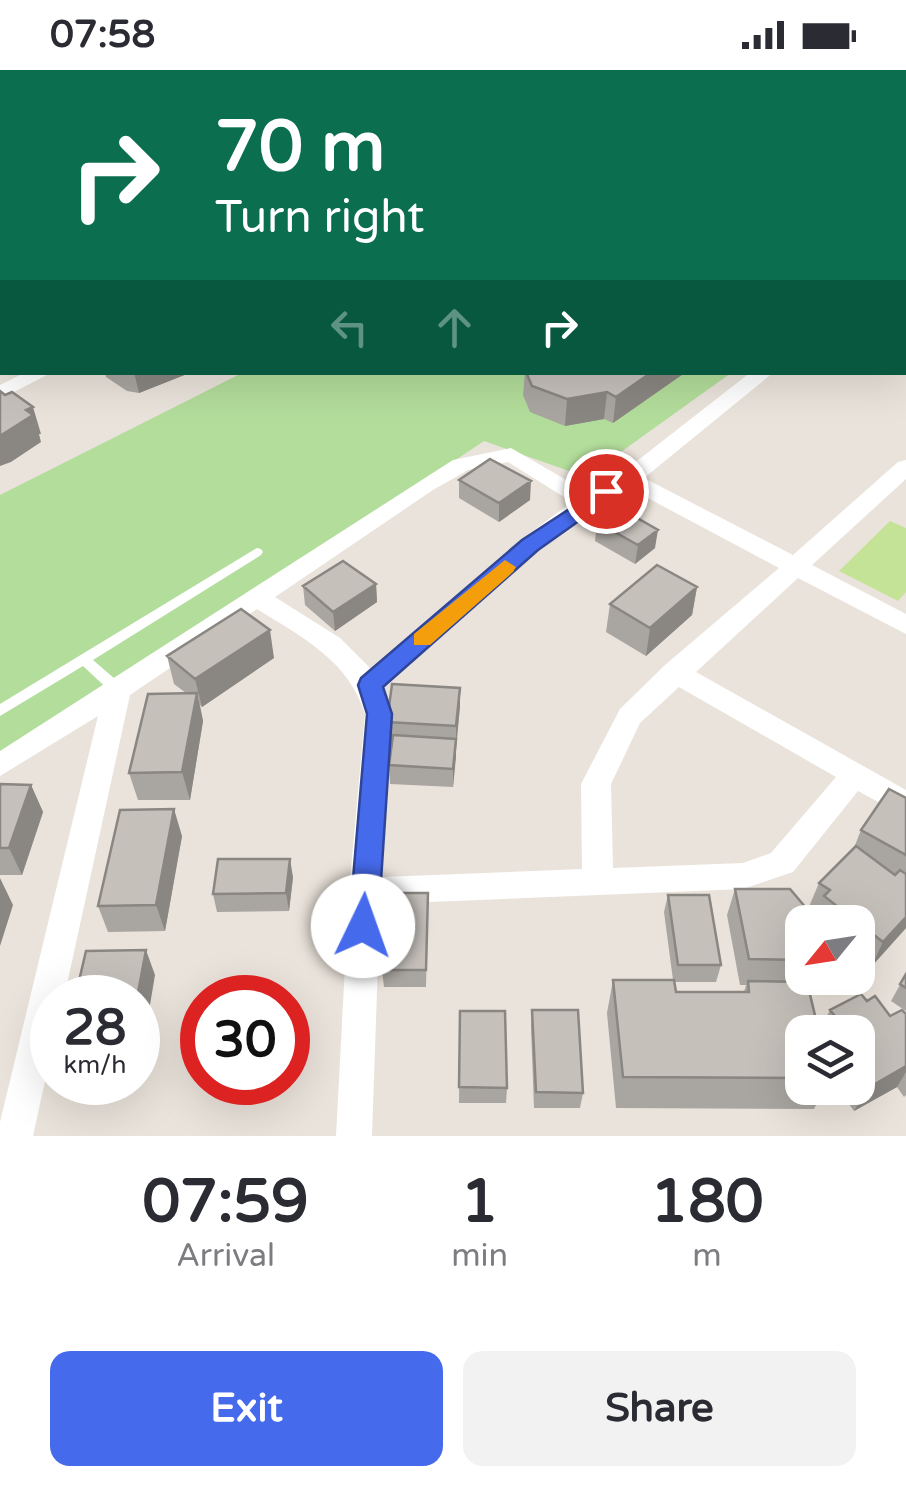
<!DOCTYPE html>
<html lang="en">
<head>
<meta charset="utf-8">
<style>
  :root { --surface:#fff; --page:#f2f2f3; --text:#2b2b33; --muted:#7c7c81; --accent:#466aec }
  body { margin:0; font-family:"Varela Round",sans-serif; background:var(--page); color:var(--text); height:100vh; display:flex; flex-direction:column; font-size:38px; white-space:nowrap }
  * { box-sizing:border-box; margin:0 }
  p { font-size:32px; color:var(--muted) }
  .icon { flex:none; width:55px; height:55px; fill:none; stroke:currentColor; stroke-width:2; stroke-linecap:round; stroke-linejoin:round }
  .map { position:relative; height:1066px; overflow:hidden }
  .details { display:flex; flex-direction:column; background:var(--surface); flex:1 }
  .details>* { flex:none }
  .banner { position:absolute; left:0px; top:0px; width:908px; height:305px; box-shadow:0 10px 40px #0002; background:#0b6e4f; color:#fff; overflow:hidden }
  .needle { width:65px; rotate:240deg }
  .controls { position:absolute; left:785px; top:835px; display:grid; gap:20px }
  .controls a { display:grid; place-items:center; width:90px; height:90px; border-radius:20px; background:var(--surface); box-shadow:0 10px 40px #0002; font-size:50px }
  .speed { position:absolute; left:30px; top:905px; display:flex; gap:20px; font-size:50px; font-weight:700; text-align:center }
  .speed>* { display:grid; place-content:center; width:130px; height:130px; border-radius:50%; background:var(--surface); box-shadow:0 10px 40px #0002; line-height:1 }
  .speed small { font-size:25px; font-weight:400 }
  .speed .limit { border:15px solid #d22; background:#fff; color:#111 }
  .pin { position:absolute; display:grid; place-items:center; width:85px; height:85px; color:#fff; margin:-42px; border:5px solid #fff; border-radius:50%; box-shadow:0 2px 10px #0007 }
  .me { position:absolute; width:110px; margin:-55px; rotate:3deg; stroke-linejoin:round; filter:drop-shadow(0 0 8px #0008) }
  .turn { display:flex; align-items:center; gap:35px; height:210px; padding:0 50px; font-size:45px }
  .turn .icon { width:130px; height:130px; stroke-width:2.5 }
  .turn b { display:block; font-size:70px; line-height:85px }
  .lanes { display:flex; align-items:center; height:95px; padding:0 50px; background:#0003; justify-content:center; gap:50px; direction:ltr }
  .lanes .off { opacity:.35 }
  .eta { display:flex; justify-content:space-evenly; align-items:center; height:170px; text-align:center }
  .eta b { font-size:60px; font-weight:800; line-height:70px }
  .action { display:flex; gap:20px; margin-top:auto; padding:20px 50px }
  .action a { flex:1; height:115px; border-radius:20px; background:var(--accent); color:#fff; font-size:40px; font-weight:800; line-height:115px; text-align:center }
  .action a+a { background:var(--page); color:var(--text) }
  .status { display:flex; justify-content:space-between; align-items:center; height:70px; padding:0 50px; background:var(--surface); direction:ltr }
  .status svg { height:28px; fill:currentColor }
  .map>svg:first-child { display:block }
  .green { fill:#b3dd9b }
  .pitch { fill:#c5e397 }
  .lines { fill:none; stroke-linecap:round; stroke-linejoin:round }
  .service { fill:#fff; fill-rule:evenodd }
  .minor { fill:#fff; fill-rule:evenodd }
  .tertiary { stroke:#fff; stroke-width:32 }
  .wall { fill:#a9a5a0 }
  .shaded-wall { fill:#8a8682 }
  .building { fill:#c5c0ba; stroke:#8a8682; stroke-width:2.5 }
  .route { fill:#466aec; stroke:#2e4599; stroke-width:2.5 }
  .slow { fill:#f59e0b }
</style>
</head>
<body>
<div class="status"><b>07:58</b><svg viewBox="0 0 49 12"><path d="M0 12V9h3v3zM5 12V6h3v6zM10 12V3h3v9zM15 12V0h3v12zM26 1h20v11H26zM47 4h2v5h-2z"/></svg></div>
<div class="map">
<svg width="906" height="1066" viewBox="0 0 906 1066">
  <rect width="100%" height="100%" fill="#eae3db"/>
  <path class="green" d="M 242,303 L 731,303 L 586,407 L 484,371 L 0,694 L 0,425 Z"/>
  <path class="pitch" d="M 890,451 L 906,458 L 906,522 L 898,531 L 839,501 Z"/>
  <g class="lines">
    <path class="service" d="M 257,478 L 261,479 L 263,482 L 261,485 L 93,590 L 123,616 L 125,620 L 123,624 L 113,624 L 83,596 L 0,646 L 0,634 Z"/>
    <path class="minor" d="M 126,0 L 144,0 L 146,2 L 128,2 Z
      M 296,0 L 314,0 L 316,2 L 298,2 Z
      M 661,0 L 682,0 L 684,2 L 663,2 Z
      M 0,53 L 2,53 L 2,63 L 0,63 Z
      M 906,83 L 906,93 L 905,94 L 905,84 Z
      M 905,168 L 906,168 L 906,178 L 905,178 Z
      M 906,187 L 906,198 L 905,198 L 905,187 Z
      M 2,283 L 2,295 L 0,296 L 0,284 Z
      M 26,302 L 53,302 L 0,329 L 0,315 Z
      M 751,302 L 774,302 L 644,408 L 793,485 L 898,392 L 906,390 L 906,409 L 812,495 L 906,544 L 906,564 L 798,508 L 696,602 L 906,720 L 906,747 L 858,721 L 793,802 L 743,819 L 380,834 L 372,1066 L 336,1066 L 349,821 L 365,644 C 349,591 302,567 257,539 L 130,625 L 64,928 L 52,928 L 52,979 L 33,1066 L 0,1066 L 0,1052 L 98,646 L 0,706 L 0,681 L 453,390 L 511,378 L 587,422 L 619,405 ZM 508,392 L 572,432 L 522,469 L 371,599 L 340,568 L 275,527 L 433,420 L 468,400 ZM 629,418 L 779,498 L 665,595 L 620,639 L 581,714 L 582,799 L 382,807 L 393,644 L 383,619 C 461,549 537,469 629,418 ZM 679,617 L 836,707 L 771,783 L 743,793 L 613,798 L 611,714 L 640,653 Z"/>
    <path class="tertiary" d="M 332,2 L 339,0
      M 0,126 L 2,125"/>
  </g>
  <path class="wall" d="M 159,0 L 227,0 L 233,2 L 162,2 Z
    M 239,0 L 283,0 L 283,2 L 243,2 Z
    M 365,0 L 426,0 L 433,2 L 365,2 Z
    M 433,0 L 471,0 L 471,2 L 435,2 Z
    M 623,0 L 665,0 L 664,2 L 623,2 Z
    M 780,0 L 824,0 L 824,2 L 780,2 Z
    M 105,302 L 192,302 L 139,323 L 127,321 L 106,307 Z
    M 525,302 L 686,302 L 613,353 L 604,349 L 565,356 L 530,342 L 523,325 Z
    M 459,410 L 530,430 L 499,452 L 459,428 Z
    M 597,452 L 655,478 L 635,494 L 595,471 Z
    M 376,514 L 377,532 L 335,561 L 305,535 L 303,516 Z
    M 697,517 L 692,545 L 646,586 L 606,562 L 610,534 Z
    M 167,586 L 274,588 L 202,637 L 200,635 L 203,651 L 190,730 L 138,730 L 129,703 L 186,623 L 174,614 Z
    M 460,636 L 453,717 L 390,714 L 389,695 L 392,671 L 388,671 L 387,652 Z
    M 0,714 L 31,715 L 43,742 L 22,805 L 0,805 Z
    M 906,728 L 906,858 L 871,897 L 858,887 L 858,852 L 802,852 L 802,908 L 831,908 L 828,915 L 808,915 L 802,962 L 802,1018 L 825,1018 L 814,1039 L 616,1038 L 607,943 L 613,910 L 673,910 L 664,842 L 668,825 L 721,895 L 716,912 L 674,912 L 676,922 L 744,922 L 746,915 L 740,915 L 727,845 L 735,819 L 815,849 L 816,845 L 808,839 L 819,813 L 854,778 L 861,760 Z
    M 182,766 L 165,861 L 108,862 L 98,836 Z
    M 293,807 L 289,841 L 217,842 L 213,824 Z
    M 428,823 L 426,917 L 384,917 L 382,900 Z
    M 906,904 L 906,941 L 891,931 Z
    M 867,931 L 890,946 L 906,944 L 906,1025 L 904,1027 L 897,1017 L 854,1041 L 837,1018 L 858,1018 L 858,962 L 819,962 L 830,940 Z
    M 532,940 L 583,1023 L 580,1038 L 534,1038 L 531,957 Z
    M 460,941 L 507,1018 L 506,1033 L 459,1033 Z
    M 72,1012 L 136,1012 L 73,1015 Z"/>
  <path class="shaded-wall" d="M 177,0 L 202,0 L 192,2 L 178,2 Z
    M 262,0 L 283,0 L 283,2 L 262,2 Z
    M 455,0 L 471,0 L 471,2 L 455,2 Z
    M 648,0 L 665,0 L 664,2 L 644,2 Z
    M 2,63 L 2,80 L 0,80 L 0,64 Z
    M 2,172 L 2,191 L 0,192 L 0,173 Z
    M 134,302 L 192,302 L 139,323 Z
    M 652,302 L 686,302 L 613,353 L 616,327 Z
    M 607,322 L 604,349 L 565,356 L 567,329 Z
    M 33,337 L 41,364 L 39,364 L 41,372 L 11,392 L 0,396 L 0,366 L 26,340 Z
    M 531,411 L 530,430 L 499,452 L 499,433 Z
    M 658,460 L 655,478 L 635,494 L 638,475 Z
    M 376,514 L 377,532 L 335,561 L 333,542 Z
    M 697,517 L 692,545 L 646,586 L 650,558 Z
    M 270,560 L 274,588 L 202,637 L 195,609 Z
    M 460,618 L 460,636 L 456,675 L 456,656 Z
    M 197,623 L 203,651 L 190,730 L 182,702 Z
    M 456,669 L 456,687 L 453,717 L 453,699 Z
    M 31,715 L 43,742 L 22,805 L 9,778 Z
    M 174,739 L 182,766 L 165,861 L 156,835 Z
    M 290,789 L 293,807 L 289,841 L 286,823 Z
    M 0,808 L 13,835 L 0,876 Z
    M 906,847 L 906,858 L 871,897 L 883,872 Z
    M 146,880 L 155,905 L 138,1007 L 137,928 Z
    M 906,996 L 906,1002 L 897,1017 L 854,1041 L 868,1018 Z"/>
  <path class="building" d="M 43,0 L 67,0 L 72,2 L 35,2 Z
    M 197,0 L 227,0 L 233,2 L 192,2 Z
    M 398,0 L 426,0 L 433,2 L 399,2 L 395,1 Z
    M 503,0 L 509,0 L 517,2 L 496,2 Z
    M 791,0 L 820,0 L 815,2 L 800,2 Z
    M 0,12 L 2,12 L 2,29 L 0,28 Z
    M 2,159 L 2,172 L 0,173 L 0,160 Z
    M 526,302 L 652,302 L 616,327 L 607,322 L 567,329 L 532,316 Z
    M 0,321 L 5,325 L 12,322 L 33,337 L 26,340 L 33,345 L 0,366 Z
    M 490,389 L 531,411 L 499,433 L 459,410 Z
    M 618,437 L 658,460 L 638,475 L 597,452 Z
    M 343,491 L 376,514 L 333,542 L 303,516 Z
    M 657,495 L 697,517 L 650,558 L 610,534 Z
    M 241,539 L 270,560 L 195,609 L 167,586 Z
    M 392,614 L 460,618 L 456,656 L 387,652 Z
    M 197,623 L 182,702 L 129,703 L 148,624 Z
    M 393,665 L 456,669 L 453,699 L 389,695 Z
    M 0,714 L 31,715 L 9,778 L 0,778 Z
    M 889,719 L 906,728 L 906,785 L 861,760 Z
    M 174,739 L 156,835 L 98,836 L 120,740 Z
    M 856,776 L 895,805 L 900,800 L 906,804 L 906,847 L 883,872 L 824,826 L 830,820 L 819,813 Z
    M 218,789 L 290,789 L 286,823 L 213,824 Z
    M 735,819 L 790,819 L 818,852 L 802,852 L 802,890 L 749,889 Z
    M 387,823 L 428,823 L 426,900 L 382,900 Z
    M 668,825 L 709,825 L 721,895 L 678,895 Z
    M 146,880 L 137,928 L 75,928 L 86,881 Z
    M 906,904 L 906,918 L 900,914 Z
    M 613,910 L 674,910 L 676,922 L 749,922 L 748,911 L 807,912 L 819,962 L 802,962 L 802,1008 L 623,1007 Z
    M 861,924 L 867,931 L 875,926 L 890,946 L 902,940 L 906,944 L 906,996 L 868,1018 L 858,1004 L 858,962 L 848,962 L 830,940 Z
    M 532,940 L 578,940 L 583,1023 L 536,1022 Z
    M 460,941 L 505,941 L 507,1018 L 459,1017 Z"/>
  <path class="route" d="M 606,415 L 614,416 L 614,426 L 538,480 L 383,617 L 392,644 L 378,856 L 374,866 L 363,869 L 353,866 L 349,856 L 367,644 L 358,615 L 361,608 L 522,470 Z"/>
  <path class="slow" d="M 505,490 L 516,497 L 513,502 L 430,575 L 414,575 L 414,564 Z"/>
</svg>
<div class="controls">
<a><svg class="needle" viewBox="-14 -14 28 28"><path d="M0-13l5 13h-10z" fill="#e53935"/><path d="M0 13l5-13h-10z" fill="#7c7c81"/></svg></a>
<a><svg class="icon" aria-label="layers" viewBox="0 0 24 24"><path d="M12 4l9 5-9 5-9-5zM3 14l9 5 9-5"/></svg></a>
</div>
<div class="speed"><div>28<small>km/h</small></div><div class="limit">30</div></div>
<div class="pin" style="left:606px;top:421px;background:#d93025"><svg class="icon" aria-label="arrive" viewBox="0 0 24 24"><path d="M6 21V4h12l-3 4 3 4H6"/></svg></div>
<svg class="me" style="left:363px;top:856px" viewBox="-20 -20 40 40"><circle r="19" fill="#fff"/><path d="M0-13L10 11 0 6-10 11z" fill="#466aec"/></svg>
<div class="banner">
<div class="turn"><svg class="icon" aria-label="right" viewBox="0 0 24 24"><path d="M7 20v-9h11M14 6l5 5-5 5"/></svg><div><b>70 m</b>Turn right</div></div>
<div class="lanes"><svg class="icon off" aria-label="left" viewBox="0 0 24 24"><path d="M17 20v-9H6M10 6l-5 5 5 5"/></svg><svg class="icon off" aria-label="ahead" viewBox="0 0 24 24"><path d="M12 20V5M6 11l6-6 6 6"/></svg><svg class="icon" aria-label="right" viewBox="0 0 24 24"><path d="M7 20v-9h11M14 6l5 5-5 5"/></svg></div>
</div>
</div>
<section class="details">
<div class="eta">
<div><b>07:59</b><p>Arrival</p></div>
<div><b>1</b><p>min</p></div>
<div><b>180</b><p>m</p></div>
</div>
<div class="action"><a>Exit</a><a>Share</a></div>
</section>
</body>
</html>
